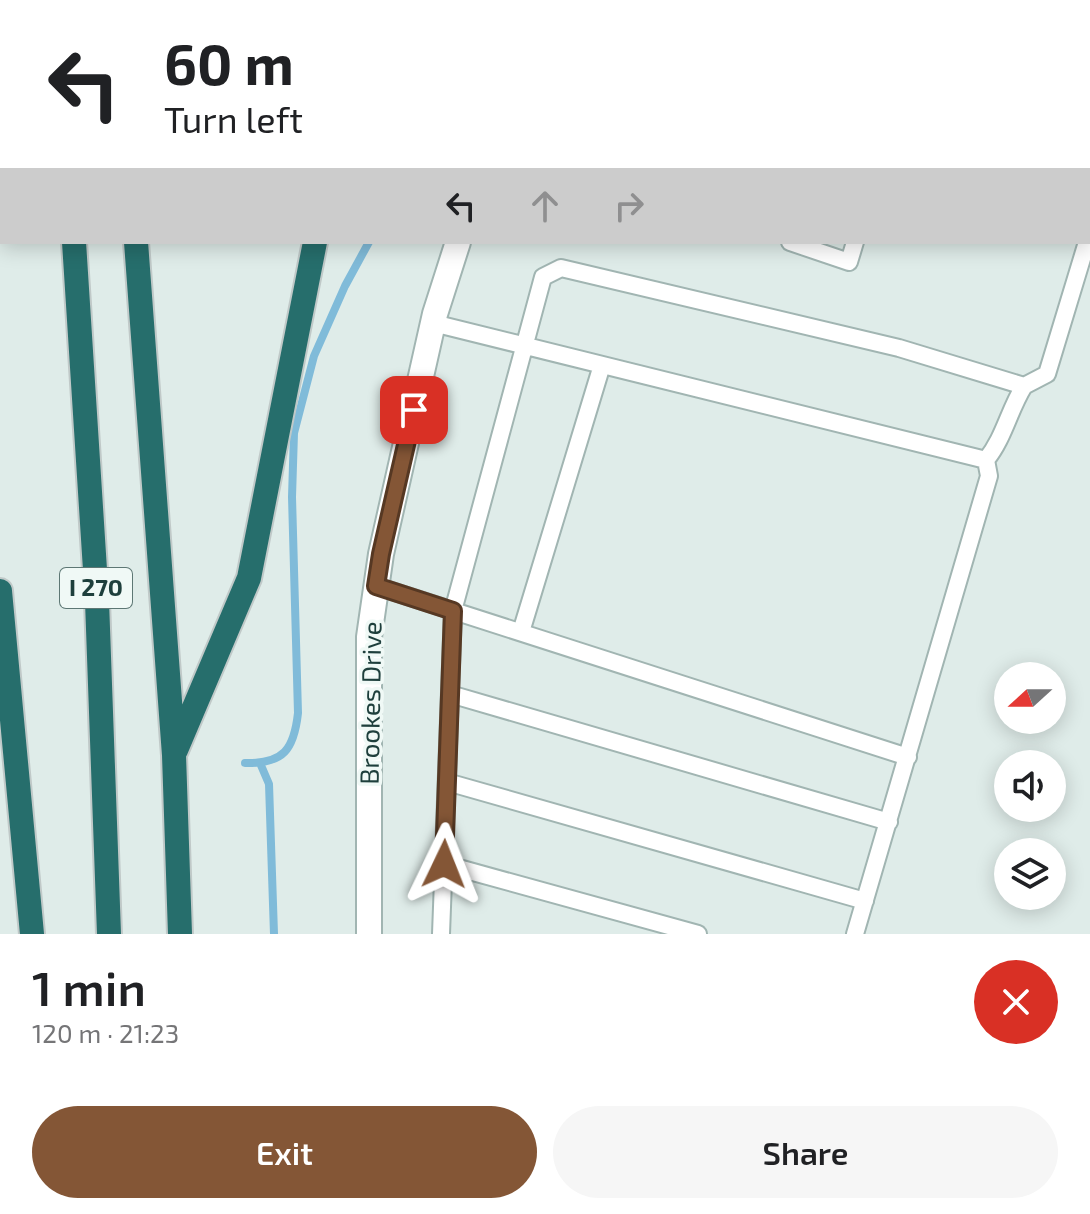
<!DOCTYPE html>
<html lang="en">
<head>
<meta charset="utf-8">
<style>
  :root { --surface:#fff; --page:#f6f6f6; --text:#202124; --muted:#757577; --accent:#845636 }
  body { margin:0; font-family:"Exo 2",sans-serif; background:var(--page); color:var(--text); height:100vh; display:flex; flex-direction:column; font-size:30px; white-space:nowrap }
  * { box-sizing:border-box; margin:0 }
  p { font-size:26px; color:var(--muted) }
  .icon { flex:none; width:44px; height:44px; fill:none; stroke:currentColor; stroke-width:2; stroke-linecap:round; stroke-linejoin:round }
  .map { position:relative; height:934px; overflow:hidden }
  .side { display:flex; flex-direction:column; background:var(--surface); flex:1 }
  .side>* { flex:none }
  .hud { position:absolute; left:0px; top:0px; width:1090px; height:244px; box-shadow:0 4px 20px #0003; background:#fff; color:var(--text); overflow:hidden }
  .needle { width:52px; rotate:249deg }
  .fabs { position:absolute; left:994px; top:662px; display:grid; gap:16px }
  .fabs a { display:grid; place-items:center; width:72px; height:72px; border-radius:50%; background:var(--surface); box-shadow:0 4px 20px #0003; font-size:40px }
  .pin { position:absolute; display:grid; place-items:center; width:68px; height:68px; color:#fff; margin:-34px; border-radius:16px; box-shadow:0 4px 12px #0006 }
  .me { position:absolute; width:88px; margin:-44px; rotate:2deg; stroke-linejoin:round; filter:drop-shadow(0 0 6px #0008) }
  .turn { display:flex; align-items:center; gap:28px; height:168px; padding:0 32px; font-size:36px }
  .turn .icon { width:104px; height:104px; stroke-width:2.5 }
  .turn b { display:block; font-size:56px; line-height:68px }
  .lanes { display:flex; align-items:center; height:76px; padding:0 32px; background:#0003; justify-content:center; gap:40px; direction:ltr }
  .lanes .off { opacity:.35 }
  .round { display:grid; place-items:center; flex:none; width:84px; height:84px; border-radius:42px; background:var(--page) }
  .headline { display:flex; align-items:center; justify-content:space-between; height:136px; padding:0 32px }
  h1 { font-size:48px; font-weight:600; line-height:60px }
  .cta { display:flex; gap:16px; margin-top:auto; padding:16px 32px }
  .cta a { flex:1; height:92px; border-radius:48px; background:var(--accent); color:#fff; font-size:32px; font-weight:600; line-height:92px; text-align:center }
  .cta a+a { background:var(--page); color:var(--text) }
  .map>svg:first-child { display:block }
  .lines { fill:none; stroke-linecap:round; stroke-linejoin:round }
  .stream { stroke:#80bbd9; stroke-width:8 }
  .service-casing { stroke:#a1b5b2; stroke-width:20 }
  .minor-casing { stroke:#a1b5b2; stroke-width:28 }
  .motorway-casing { stroke:#c0c9c8; stroke-width:28 }
  .service { stroke:#fff; stroke-width:16 }
  .minor { stroke:#fff; stroke-width:24 }
  .motorway { stroke:#266e6c; stroke-width:24 }
  .route-casing { stroke:#563823; stroke-width:20 }
  .route { stroke:#845636; stroke-width:14 }
  .labels { text-anchor:middle; stroke-width:7; stroke-linejoin:round; paint-order:stroke }
  .shield { fill:#f0f9f6; stroke:#5d7774; stroke-width:2 }
  .shield-label { font-size:24px; font-weight:bold; fill:#1e3f3c }
  .street-label { font-size:26px; fill:#1e3f3c; stroke:#f0f9f6 }
</style>
</head>
<body>
<div class="map">
<svg width="1090" height="934" viewBox="0 0 1090 934">
  <rect width="100%" height="100%" fill="#dfece9"/>
  <g class="lines">
    <path class="stream" d="M 502,2 L 503,0
      M 245,763 C 284,764 294,749 298,713 L 292,497 L 294,433 L 314,356 L 345,286 L 369,242
      M 260,763 L 269,784 L 274,934"/>
    <g class="service-casing">
      <path id="service" d="M 864,0 L 872,2
        M 1079,0 L 1080,2
        M 1088,12 L 1090,13
        M 1088,59 L 1090,60
        M 790,242 L 849,262 L 855,242
        M 433,323 L 986,460 L 989,476 L 855,934
        M 1024,386 L 1047,374 L 1087,242
        M 376,586 L 908,757
        M 521,632 L 602,365
        M 450,694 L 889,822
        M 447,782 L 865,901
        M 444,864 L 698,934
        M 441,934 L 453,611 L 543,277 L 561,268 L 899,348 L 1024,386 C 1009,410 1004,438 986,460"/>
    </g>
    <g class="minor-casing">
      <path id="minor" d="M 592,2 L 593,0
        M 369,934 L 369,637 L 381,554 L 435,314 L 458,242"/>
    </g>
    <g class="motorway-casing">
      <path id="motorway" d="M 51,0 L 51,2
        M 116,0 L 117,2
        M 349,0 L 349,2
        M 74,242 L 97,601 L 109,934
        M 136,242 L 174,755 L 180,934
        M 0,591 L 32,934
        M 176,750 L 249,578 L 315,242"/>
    </g>
    <use href="#service" class="service"/>
    <use href="#minor" class="minor"/>
    <use href="#motorway" class="motorway"/>
  </g>
  <g class="lines">
    <g class="route-casing">
      <path id="route" d="M 414,410 L 381,554 L 376,586 L 453,611 L 444,864"/>
    </g>
    <use href="#route" class="route"/>
  </g>
  <g class="labels">
    <rect class="shield" x="60" y="568" width="72" height="40" rx="6"/>
    <g class="shield-label">
      <text x="96" y="596">I 270</text>
    </g>
    <g class="street-label">
      <text transform="translate(371 703) rotate(-89)" y="9">Brookes Drive</text>
    </g>
  </g>
</svg>
<div class="fabs">
<a><svg class="needle" viewBox="-14 -14 28 28"><path d="M0-13l5 13h-10z" fill="#e53935"/><path d="M0 13l5-13h-10z" fill="#757577"/></svg></a>
<a><svg class="icon" aria-label="sound" viewBox="0 0 24 24"><path d="M4 9h4l5-4v14l-5-4H4zM17 9q2 3 0 6"/></svg></a>
<a><svg class="icon" aria-label="layers" viewBox="0 0 24 24"><path d="M12 4l9 5-9 5-9-5zM3 14l9 5 9-5"/></svg></a>
</div>
<div class="pin" style="left:414px;top:410px;background:#d93025"><svg class="icon" aria-label="arrive" viewBox="0 0 24 24"><path d="M6 21V4h12l-3 4 3 4H6"/></svg></div>
<svg class="me" style="left:444px;top:864px" viewBox="-20 -20 40 40"><path d="M0-17L14 15 0 8-14 15z" fill="#845636" stroke="#fff" stroke-width="4"/></svg>
<div class="hud">
<div class="turn"><svg class="icon" aria-label="left" viewBox="0 0 24 24"><path d="M17 20v-9H6M10 6l-5 5 5 5"/></svg><div><b>60 m</b>Turn left</div></div>
<div class="lanes"><svg class="icon" aria-label="left" viewBox="0 0 24 24"><path d="M17 20v-9H6M10 6l-5 5 5 5"/></svg><svg class="icon off" aria-label="ahead" viewBox="0 0 24 24"><path d="M12 20V5M6 11l6-6 6 6"/></svg><svg class="icon off" aria-label="right" viewBox="0 0 24 24"><path d="M7 20v-9h11M14 6l5 5-5 5"/></svg></div>
</div>
</div>
<section class="side">
<div class="headline"><div><h1>1 min</h1><p>120 m · 21:23</p></div><a class="round" style="background:#d93025;color:#fff"><svg class="icon" aria-label="close" viewBox="0 0 24 24"><path d="M6 6l12 12M18 6L6 18"/></svg></a></div>
<div class="cta"><a>Exit</a><a>Share</a></div>
</section>
</body>
</html>
